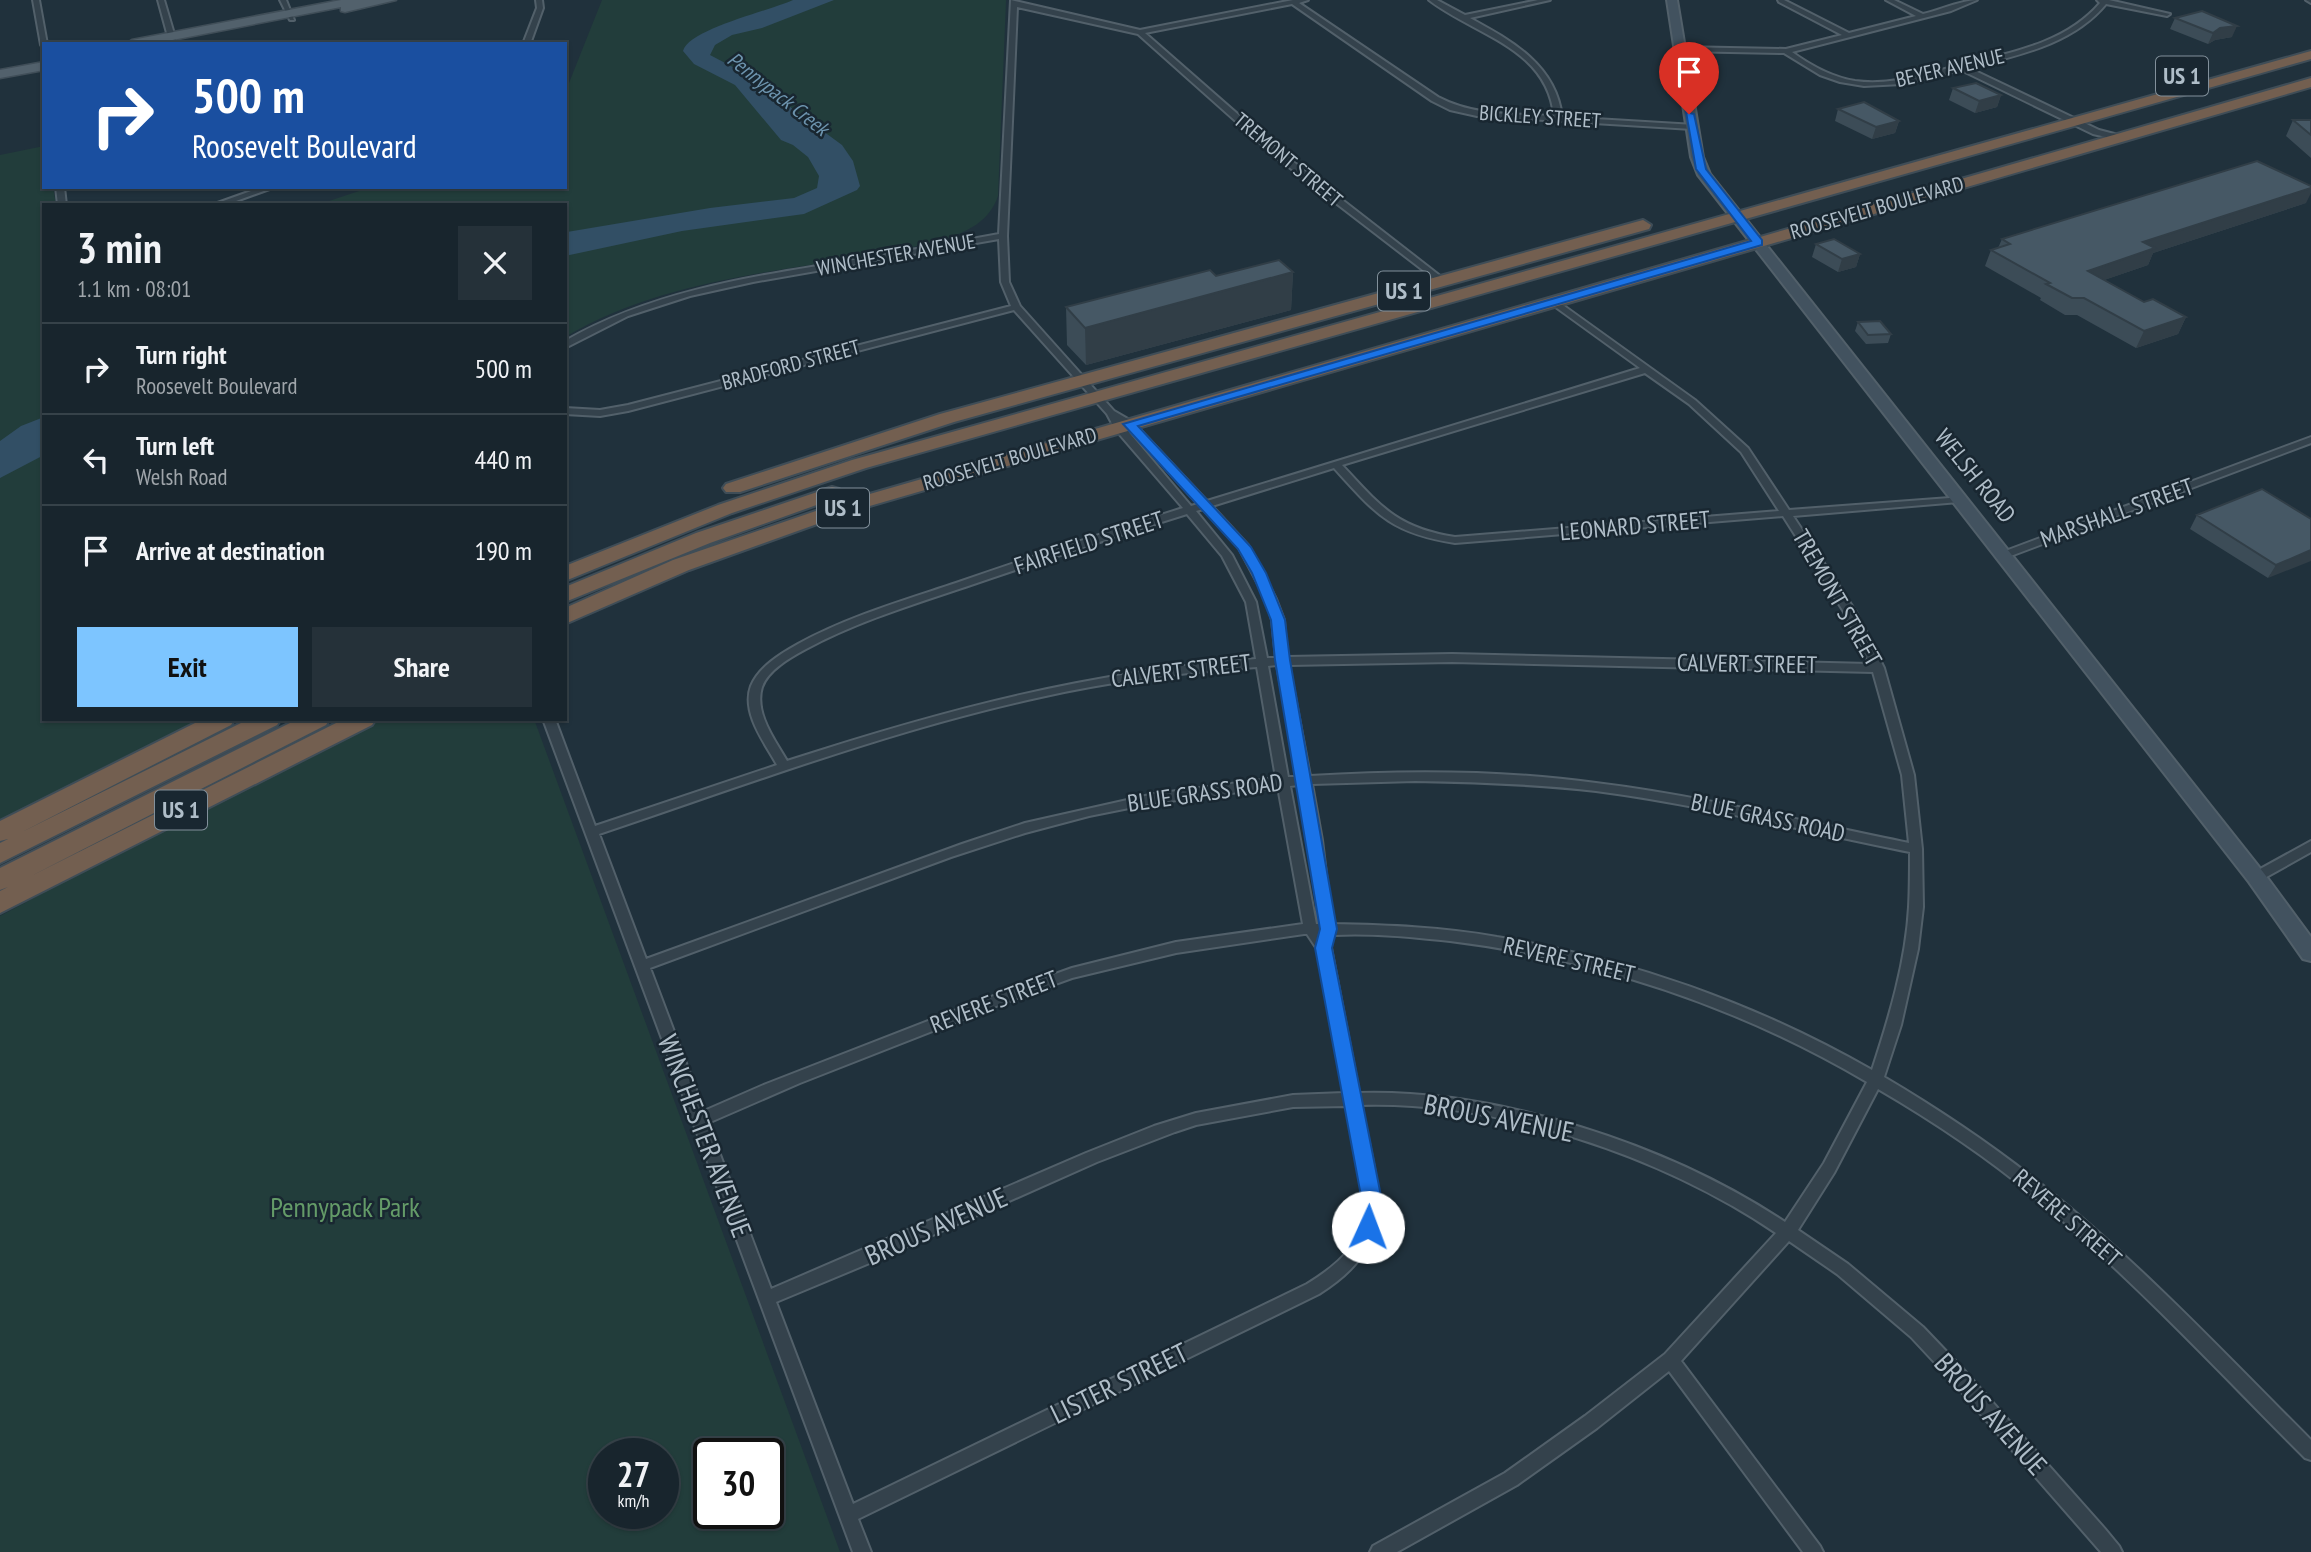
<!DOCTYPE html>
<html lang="en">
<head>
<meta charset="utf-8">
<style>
  :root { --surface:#18252d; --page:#253139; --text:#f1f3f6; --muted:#9fa5aa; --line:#364249; --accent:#7dc5ff }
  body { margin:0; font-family:"PT Sans Narrow",sans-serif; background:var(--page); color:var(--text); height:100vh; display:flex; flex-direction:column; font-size:26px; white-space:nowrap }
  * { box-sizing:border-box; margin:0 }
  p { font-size:23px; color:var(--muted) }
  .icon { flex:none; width:38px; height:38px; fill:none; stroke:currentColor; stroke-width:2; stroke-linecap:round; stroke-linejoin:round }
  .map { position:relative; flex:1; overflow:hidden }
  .side { position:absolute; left:42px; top:203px; width:525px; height:518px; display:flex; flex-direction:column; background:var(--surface); border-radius:0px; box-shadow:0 2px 5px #0004,0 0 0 2px var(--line) }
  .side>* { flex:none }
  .hud { position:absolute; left:42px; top:42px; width:525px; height:147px; border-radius:0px; box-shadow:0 2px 5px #0004,0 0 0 2px var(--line); background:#1a4fa0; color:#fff; overflow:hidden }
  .speed { position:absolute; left:588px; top:1438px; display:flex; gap:14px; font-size:35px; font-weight:700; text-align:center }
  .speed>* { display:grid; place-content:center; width:91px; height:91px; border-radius:50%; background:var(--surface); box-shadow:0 2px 5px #0004,0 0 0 2px var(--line); line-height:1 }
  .speed small { font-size:18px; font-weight:400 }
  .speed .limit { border:4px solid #111; border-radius:10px; background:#fff; color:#111 }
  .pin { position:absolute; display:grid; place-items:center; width:60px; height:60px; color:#fff; margin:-72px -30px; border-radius:50% 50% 50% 0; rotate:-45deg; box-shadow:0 0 7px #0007 }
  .pin .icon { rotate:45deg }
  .me { position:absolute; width:77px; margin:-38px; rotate:2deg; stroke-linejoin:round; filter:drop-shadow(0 0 5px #0008) }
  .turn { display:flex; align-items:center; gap:24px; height:147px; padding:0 35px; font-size:32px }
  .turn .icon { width:91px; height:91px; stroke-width:2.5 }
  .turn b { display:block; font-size:49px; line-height:60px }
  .round { display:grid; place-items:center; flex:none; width:74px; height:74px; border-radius:0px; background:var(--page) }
  .summary { display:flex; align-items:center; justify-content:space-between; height:119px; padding:0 35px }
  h1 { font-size:42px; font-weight:700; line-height:52px }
  .button { display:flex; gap:14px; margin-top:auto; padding:14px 35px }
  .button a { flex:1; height:80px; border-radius:0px; background:var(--accent); color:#111; font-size:28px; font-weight:700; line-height:80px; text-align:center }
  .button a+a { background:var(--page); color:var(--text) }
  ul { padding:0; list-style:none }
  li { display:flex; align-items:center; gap:21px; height:91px; padding:0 35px; border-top:2px solid var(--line) }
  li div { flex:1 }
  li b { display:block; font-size:26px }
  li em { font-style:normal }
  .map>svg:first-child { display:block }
  .green { fill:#223d3b; fill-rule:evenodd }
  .water { fill:#324f65 }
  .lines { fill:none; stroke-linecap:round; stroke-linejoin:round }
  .street-casing { stroke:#52606a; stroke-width:4 }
  .secondary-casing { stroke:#52606a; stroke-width:4 }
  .primary-casing { stroke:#404e58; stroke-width:3 }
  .highway-casing { stroke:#3f4d57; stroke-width:4 }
  .street { fill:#34424c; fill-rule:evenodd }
  .secondary { fill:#42525f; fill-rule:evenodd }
  .primary { fill:#52616c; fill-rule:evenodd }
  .highway { fill:#735f50; fill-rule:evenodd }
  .wall { fill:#3c4c57 }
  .shaded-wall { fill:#313e47 }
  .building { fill:#465865; stroke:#313e47; stroke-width:2 }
  .route { fill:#1a73e8; stroke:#114b97; stroke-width:2 }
  .labels { text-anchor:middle; stroke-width:5; stroke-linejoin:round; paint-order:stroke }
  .far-street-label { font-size:21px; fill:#afbdc8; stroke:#192731 }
  .far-water-label { font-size:21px; font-style:italic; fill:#6d94ae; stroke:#192731 }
  .shield { fill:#192731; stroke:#82909b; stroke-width:2 }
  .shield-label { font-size:23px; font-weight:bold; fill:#afbdc8 }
  .street-label { font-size:24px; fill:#afbdc8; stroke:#192731 }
  .near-street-label { font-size:28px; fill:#afbdc8; stroke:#192731 }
  .near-park-label { font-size:28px; fill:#649b68; stroke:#192731 }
</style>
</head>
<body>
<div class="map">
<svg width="2311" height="1552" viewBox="0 0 2311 1552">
  <rect width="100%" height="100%" fill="#20313c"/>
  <path class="green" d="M 602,0 L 1006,0 L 998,196 C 989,222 968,231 943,240 C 817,272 680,269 565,337 L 565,205 L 317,205 L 371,187 L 565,187 L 565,93 Z
    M 44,146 L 44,187 L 53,187 L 56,205 L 44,205 L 44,719 L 209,719 L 13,818 L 10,816 L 0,820 L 0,155 Z
    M 382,719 L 534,719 L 840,1552 L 0,1552 L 0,916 L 45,892 L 44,889 ZM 604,1454 L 663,1454 L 663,1514 L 604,1514 ZM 709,1454 L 768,1454 L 768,1514 L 709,1514 Z"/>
  <path class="water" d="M 793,0 L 834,0 L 762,28 L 732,35 L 715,45 L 710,55 L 767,85 L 786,104 L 842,145 L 853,161 L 860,186 L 857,190 L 804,214 L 682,231 L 565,256 L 567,232 L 710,208 L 794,198 L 817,188 L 819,176 L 808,157 L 793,145 L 781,140 L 735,85 L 694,64 L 683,51 C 689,29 769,11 793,0 Z
    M 44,417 L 44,455 L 0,478 L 0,441 L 21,426 Z"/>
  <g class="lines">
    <g class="street-casing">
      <path id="street" d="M 33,0 L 39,0 L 47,44 L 44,44 L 44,47 L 41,45 Z
        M 158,0 L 164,0 L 177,44 L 170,44 Z
        M 280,0 L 286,0 L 294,20 L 290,20 Z
        M 536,0 L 542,0 L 543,8 L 530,44 L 523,44 L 537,8 Z
        M 1011,0 L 1140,30 L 1293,0 L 1308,0 L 1299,3 L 1438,97 C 1474,116 1514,114 1554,116 C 1547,47 1474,35 1429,0 L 1437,0 L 1465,15 L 1538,0 L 1550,0 L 1470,18 C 1512,41 1556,65 1562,117 L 1695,125 L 1695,129 L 1692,129 L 1477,116 L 1450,110 L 1432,101 L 1292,4 L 1145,33 L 1282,153 L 1444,279 L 1444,283 L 1441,284 L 1276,157 L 1138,34 L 1017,7 L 1007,236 L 1009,282 L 1020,306 L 1114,411 L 1133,422 L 1207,501 L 1640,368 L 1550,303 L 1549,301 L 1553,298 L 1695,400 L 1748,448 L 1789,510 L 1963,497 L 1964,499 L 1959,502 L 1793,516 L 1856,612 L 1884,668 L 1914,775 L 1922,849 L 1923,907 L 1918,949 L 1901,1025 L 1884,1077 C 1940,1110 1995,1147 2046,1188 C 2141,1264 2225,1354 2311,1440 L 2311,1460 L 2305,1458 C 2217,1370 2132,1278 2036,1198 C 1987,1157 1933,1121 1878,1089 L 1834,1173 L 1798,1230 L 1848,1264 L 1923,1327 L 1963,1369 L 2105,1529 L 2119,1546 L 2122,1552 L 2101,1552 L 1951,1380 L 1911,1337 L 1837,1274 L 1789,1241 L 1681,1361 L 1820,1546 L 1823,1552 L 1803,1552 L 1669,1371 L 1597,1428 L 1517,1485 L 1397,1552 L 1370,1552 L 1373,1546 L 1505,1473 L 1585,1416 L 1665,1354 L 1776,1233 C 1662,1156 1500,1101 1361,1105 C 1377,1188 1403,1241 1319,1294 L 858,1519 L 871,1552 L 853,1552 L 543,719 L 555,719 L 595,826 L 777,765 C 765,743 741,713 751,686 C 759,667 780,654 798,644 C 847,617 902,601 956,583 C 1031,557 1107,532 1183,508 L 1115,429 L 1107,414 L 1014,310 L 628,411 L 600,416 L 565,414 L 565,408 L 600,410 L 628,405 L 1011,306 L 1001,282 L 999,239 L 753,282 L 690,296 L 628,316 L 565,348 L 565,341 C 649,293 742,278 836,263 C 890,254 945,244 999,234 ZM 1645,373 L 1689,404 L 1741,452 L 1779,511 L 1455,537 C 1397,528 1380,506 1342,465 ZM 1121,423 L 1127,426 L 1198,504 L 1191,506 ZM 1334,468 C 1376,514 1390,533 1455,543 L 1783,516 L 1844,612 L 1870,664 L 1452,654 L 1287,657 L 1284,620 L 1276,599 L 1248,545 L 1212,506 ZM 1203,509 L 1239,548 L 1266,599 L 1272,620 L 1276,658 L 1267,658 L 1256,602 L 1232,555 L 1196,511 ZM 1187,514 L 1222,556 L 1246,602 L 1256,659 C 1090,671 944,710 787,761 C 775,740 754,713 762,687 C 768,670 791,657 806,649 C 856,622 911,605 965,587 C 1039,562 1113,537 1187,514 ZM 1452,662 L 1873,672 L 1902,775 L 1909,843 C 1805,822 1702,796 1596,783 C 1502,770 1405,770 1310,776 L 1289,665 ZM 1277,665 L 1298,777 L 1288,777 L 1268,666 ZM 1257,667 L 1276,778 L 1154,794 L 1025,823 L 962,844 L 646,959 L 599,834 C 745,785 890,730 1041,697 C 1112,681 1184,672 1257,667 ZM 1415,781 C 1476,782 1536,784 1596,791 C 1702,805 1805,831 1910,852 C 1910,870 1910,889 1909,907 C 1906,962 1889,1018 1872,1070 C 1757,1004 1627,958 1497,937 C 1443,927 1387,925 1332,924 L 1322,840 L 1312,784 ZM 1299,785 L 1310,840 L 1319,924 L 1316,924 L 1290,786 ZM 1278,787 L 1303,924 L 1176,942 L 1072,968 L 977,1002 L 766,1084 L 704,1111 L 650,968 L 951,857 L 1025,833 L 1089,816 L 1154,803 ZM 1304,934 L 1307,934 L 1317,949 L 1344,1093 L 1293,1095 L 1196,1113 L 1154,1126 L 1086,1153 L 771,1289 L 708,1123 L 800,1083 L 1009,1001 L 1072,978 L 1176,953 ZM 1334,935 C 1372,933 1412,937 1450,941 C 1597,959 1740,1007 1867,1082 L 1824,1163 L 1785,1222 C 1670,1145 1498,1089 1359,1093 L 1331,948 L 1326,940 L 1332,939 ZM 1347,1106 C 1351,1127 1355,1149 1359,1170 C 1370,1230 1358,1252 1307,1284 L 853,1504 L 776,1302 L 872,1262 L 1097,1162 L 1175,1132 L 1196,1125 L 1293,1107 Z
        M 1778,0 L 1784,0 L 1849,33 L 1916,16 L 1886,0 L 1894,0 L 1923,14 C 1940,10 1962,0 1977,0 L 1951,11 L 1792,52 C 1810,65 1831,77 1855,81 C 1891,86 1926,74 1960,65 C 2009,53 2065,44 2100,3 L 2097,0 L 2109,0 L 2170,14 L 2167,16 L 2106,4 C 2072,45 2018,55 1969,68 L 2099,130 L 2122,136 L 2123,138 L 2119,140 L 2093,134 L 1961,70 L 1902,84 L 1864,86 L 1840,82 L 1820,75 L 1784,53 L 1680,51 L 1677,49 L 1680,47 L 1786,49 L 1842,35 L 1779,2 Z
        M 2306,0 L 2311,0 L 2311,3 Z
        M 56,187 L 64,187 L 66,205 L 58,205 Z
        M 262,187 L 275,187 L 225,205 L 212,205 Z
        M 2311,437 L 2311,443 L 2008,557 L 2004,558 L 1999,555 L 2000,553 Z
        M 2311,841 L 2311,852 L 2261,880 L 2251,880 L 2250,877 L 2251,874 Z"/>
    </g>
    <g class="secondary-casing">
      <path id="secondary" d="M 1667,0 L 1677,0 L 1703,157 L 1710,174 L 2263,872 L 2311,937 L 2311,961 L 2303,959 L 2249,882 L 1698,175 L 1691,157 Z"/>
    </g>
    <g class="primary-casing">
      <path id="primary" d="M 341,0 L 396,0 L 345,12 L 341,11 L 341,7 L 152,44 L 126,44 L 132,40 Z
        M 44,62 L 44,70 L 0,78 L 0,70 Z"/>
    </g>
    <g class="highway-casing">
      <path id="highway" d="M 2311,51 L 2311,59 L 866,468 L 732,513 L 565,581 L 565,566 L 718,505 L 852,460 Z
        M 2311,78 L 2311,87 L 856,510 L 689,570 L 565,624 L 565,608 L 673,560 L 842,502 Z
        M 1643,220 L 1651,225 L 1649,229 L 954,422 L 740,492 L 726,492 L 723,488 L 726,484 L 940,414 Z
        M 832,487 L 839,489 L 842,493 L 839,497 L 710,543 L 565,602 L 565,587 L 696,533 Z
        M 203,719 L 235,719 L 231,725 L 22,832 L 249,719 L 281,719 L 277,725 L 0,863 L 0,843 L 8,839 L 0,841 L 0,821 Z
        M 298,719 L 330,719 L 326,725 L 31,876 L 344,719 L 376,719 L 372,725 L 0,913 L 0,891 L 8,887 L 0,890 L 0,868 Z"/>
    </g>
    <use href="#street" class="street"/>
    <use href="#secondary" class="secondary"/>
    <use href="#primary" class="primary"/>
    <use href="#highway" class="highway"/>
  </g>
  <path class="wall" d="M 2175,18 L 2232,37 L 2215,40 L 2208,44 L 2170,29 Z
    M 1953,88 L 2001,95 L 1997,107 L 1975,113 L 1949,100 Z
    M 1838,109 L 1899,121 L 1895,133 L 1872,139 L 1835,121 Z
    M 2293,120 L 2311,120 L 2311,158 L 2286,136 Z
    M 2306,203 L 2153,253 L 2148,265 L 2104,280 L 2144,302 L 2186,317 L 2178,334 L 2136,348 L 2077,315 L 2065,315 L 2040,300 L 2041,298 L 1985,266 L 1991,250 L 1998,248 L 2002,239 Z
    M 1816,244 L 1860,254 L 1856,267 L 1838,272 L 1812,257 Z
    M 1293,272 L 1291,310 L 1086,365 L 1067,345 L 1066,307 L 1216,276 Z
    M 1858,322 L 1891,334 L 1888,343 L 1866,344 L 1855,331 Z
    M 2197,515 L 2311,519 L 2268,578 L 2190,529 Z"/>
  <path class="shaded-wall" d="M 2237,26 L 2232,37 L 2215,40 L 2208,44 L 2213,33 L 2220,28 Z
    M 2001,95 L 1997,107 L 1975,113 L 1979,101 Z
    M 1899,121 L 1895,133 L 1872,139 L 1876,127 Z
    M 2311,188 L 2311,193 L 2306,203 L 2153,253 L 2148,265 L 2081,288 L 2088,271 L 2143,242 Z
    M 1860,254 L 1856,267 L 1838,272 L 1842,259 Z
    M 1293,272 L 1291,310 L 1086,365 L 1085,328 Z
    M 2186,317 L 2178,334 L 2136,348 L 2144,331 Z
    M 2311,550 L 2311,561 L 2268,578 L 2276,565 Z"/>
  <path class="building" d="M 2202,11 L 2237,26 L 2220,28 L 2213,33 L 2175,18 Z
    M 1976,83 L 2001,95 L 1979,101 L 1953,88 Z
    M 1864,102 L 1899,121 L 1876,127 L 1838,109 Z
    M 2293,120 L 2311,120 L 2311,135 Z
    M 2257,161 L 2311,186 L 2311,188 L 2143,242 L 2155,248 L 2088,271 L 2144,302 L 2153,299 L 2186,317 L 2144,331 L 2084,298 L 2072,298 L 2046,284 L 2050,283 L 1991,250 L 2010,244 L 2002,239 Z
    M 1834,239 L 1860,254 L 1842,259 L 1816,244 Z
    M 1279,260 L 1293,272 L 1085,328 L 1066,307 L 1210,270 L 1216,276 Z
    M 1880,321 L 1891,334 L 1868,335 L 1858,322 Z
    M 2262,489 L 2311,519 L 2311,550 L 2276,565 L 2197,515 Z"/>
  <path class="route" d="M 1686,112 L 1694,114 L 1706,169 L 1762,240 L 1762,245 L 1138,426 L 1251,547 L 1266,573 L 1285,620 L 1290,660 L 1337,929 L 1332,948 L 1381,1196 C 1382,1209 1381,1221 1376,1233 L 1368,1236 L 1361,1233 C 1357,1223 1362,1208 1361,1196 L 1315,948 L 1320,929 L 1275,660 L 1271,620 L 1252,573 L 1238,549 L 1123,424 L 1751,241 L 1696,169 Z"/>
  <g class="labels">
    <g class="far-street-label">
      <text transform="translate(1950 68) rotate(-13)" y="7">BEYER AVENUE</text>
      <text transform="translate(1540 117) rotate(4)" y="7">BICKLEY STREET</text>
      <text transform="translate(1288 160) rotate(40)" y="7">TREMONT STREET</text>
      <text transform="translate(1877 208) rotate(-16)" y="7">ROOSEVELT BOULEVARD</text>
      <text transform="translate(896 255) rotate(-10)" y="7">WINCHESTER AVENUE</text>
      <text transform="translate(791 365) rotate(-15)" y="7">BRADFORD STREET</text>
      <text transform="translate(1010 459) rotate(-16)" y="7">ROOSEVELT BOULEVARD</text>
    </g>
    <g class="far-water-label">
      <text transform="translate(778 94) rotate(38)" y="7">Pennypack Creek</text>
    </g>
    <g class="shield">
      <rect x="2156" y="56.5" width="52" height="39" rx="5"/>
      <rect x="1378" y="271.5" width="52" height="39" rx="5"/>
      <rect x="817" y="488.5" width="52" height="39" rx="5"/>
      <rect x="155" y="790.5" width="52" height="39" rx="5"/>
    </g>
    <g class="shield-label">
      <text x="2182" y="84">US 1</text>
      <text x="1404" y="299">US 1</text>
      <text x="843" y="516">US 1</text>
      <text x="181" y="818">US 1</text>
    </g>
    <g class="street-label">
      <text transform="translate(1975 476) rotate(51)" y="8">WELSH ROAD</text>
      <text transform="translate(2117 513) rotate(-20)" y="8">MARSHALL STREET</text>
      <text transform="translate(1635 526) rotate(-5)" y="8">LEONARD STREET</text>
      <text transform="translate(1089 543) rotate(-18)" y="8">FAIRFIELD STREET</text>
      <text transform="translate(1837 598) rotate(60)" y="8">TREMONT STREET</text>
      <text transform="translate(1747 664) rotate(1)" y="8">CALVERT STREET</text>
      <text transform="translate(1181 671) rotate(-7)" y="8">CALVERT STREET</text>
      <text transform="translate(1205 793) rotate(-8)" y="8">BLUE GRASS ROAD</text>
      <text transform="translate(1768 818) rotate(12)" y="8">BLUE GRASS ROAD</text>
      <text transform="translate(1569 960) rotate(13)" y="8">REVERE STREET</text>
      <text transform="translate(994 1002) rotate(-21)" y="8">REVERE STREET</text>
      <text transform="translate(2067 1218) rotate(41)" y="8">REVERE STREET</text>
    </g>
    <g class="near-street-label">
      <text transform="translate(1499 1118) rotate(11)" y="10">BROUS AVENUE</text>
      <text transform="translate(705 1136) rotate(69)" y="10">WINCHESTER AVENUE</text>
      <text transform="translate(936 1226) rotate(-24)" y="10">BROUS AVENUE</text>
      <text transform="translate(1119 1383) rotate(-26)" y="10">LISTER STREET</text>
      <text transform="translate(1991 1414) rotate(48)" y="10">BROUS AVENUE</text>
    </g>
    <g class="near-park-label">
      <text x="345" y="1217">Pennypack Park</text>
    </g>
  </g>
</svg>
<div class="speed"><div>27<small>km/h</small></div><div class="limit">30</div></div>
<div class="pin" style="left:1689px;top:114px;background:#d93025"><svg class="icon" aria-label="arrive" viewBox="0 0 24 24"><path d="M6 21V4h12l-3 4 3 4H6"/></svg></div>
<svg class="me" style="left:1368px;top:1227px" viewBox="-20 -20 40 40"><circle r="19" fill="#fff"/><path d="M0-13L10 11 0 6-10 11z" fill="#1a73e8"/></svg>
<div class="hud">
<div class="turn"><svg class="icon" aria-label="right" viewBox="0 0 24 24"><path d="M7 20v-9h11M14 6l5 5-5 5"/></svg><div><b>500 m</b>Roosevelt Boulevard</div></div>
</div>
<section class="side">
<div class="summary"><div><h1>3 min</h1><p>1.1 km · 08:01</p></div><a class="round"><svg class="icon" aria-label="close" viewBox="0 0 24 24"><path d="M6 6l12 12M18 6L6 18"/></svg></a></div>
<ul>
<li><svg class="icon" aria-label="right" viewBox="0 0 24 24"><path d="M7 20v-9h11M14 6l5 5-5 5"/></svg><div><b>Turn right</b><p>Roosevelt Boulevard</p></div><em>500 m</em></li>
<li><svg class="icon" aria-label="left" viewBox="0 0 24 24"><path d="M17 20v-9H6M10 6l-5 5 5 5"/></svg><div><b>Turn left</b><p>Welsh Road</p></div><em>440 m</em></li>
<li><svg class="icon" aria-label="arrive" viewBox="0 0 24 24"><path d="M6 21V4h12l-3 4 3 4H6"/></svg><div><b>Arrive at destination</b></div><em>190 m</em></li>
</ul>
<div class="button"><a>Exit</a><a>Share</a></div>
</section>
</div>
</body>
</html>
